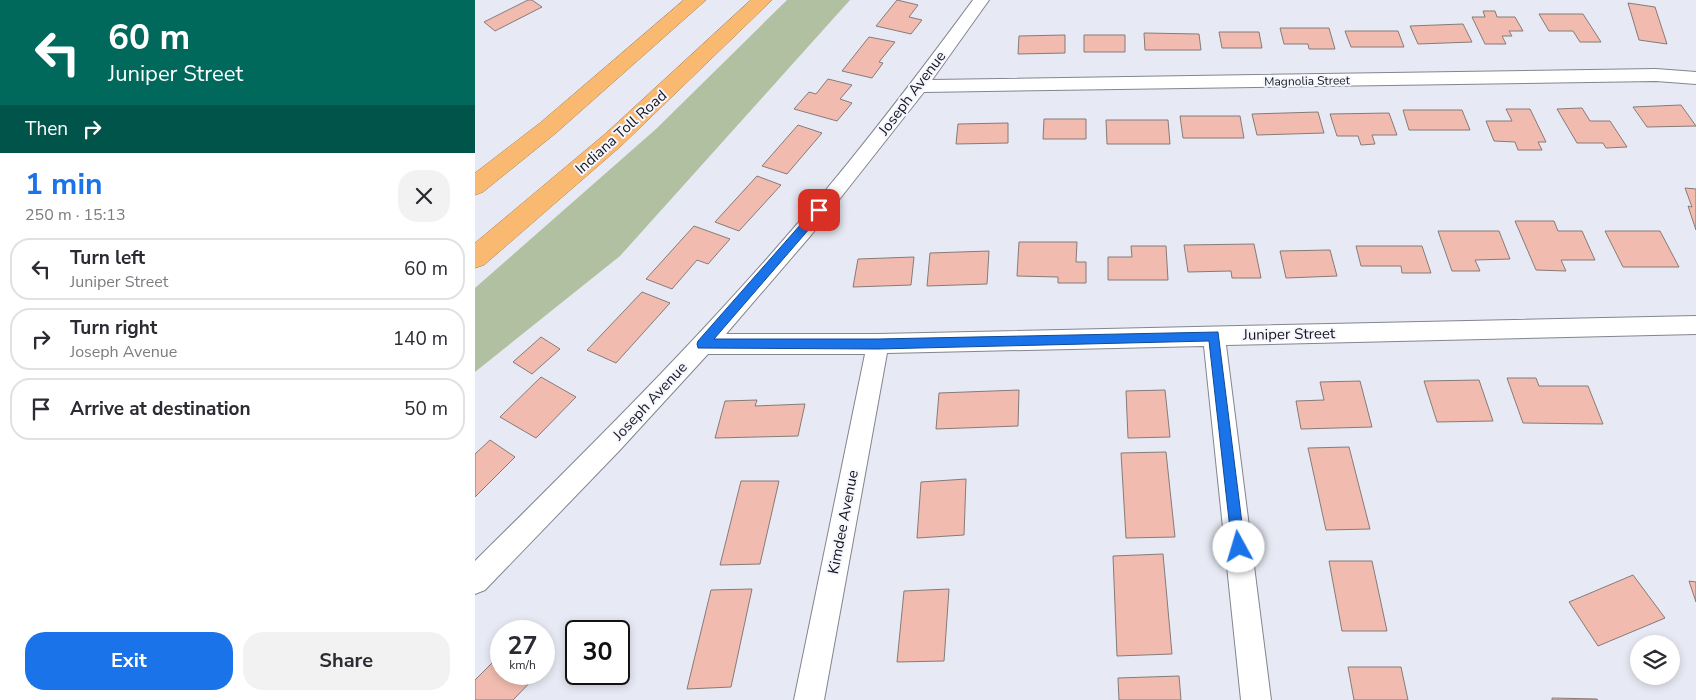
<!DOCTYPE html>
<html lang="en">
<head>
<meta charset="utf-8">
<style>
  :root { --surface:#fff; --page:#f2f2f3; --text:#2b2b33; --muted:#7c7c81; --line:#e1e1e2; --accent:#1a73e8 }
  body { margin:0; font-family:"Nunito Sans",sans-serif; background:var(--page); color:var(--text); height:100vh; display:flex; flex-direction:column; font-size:19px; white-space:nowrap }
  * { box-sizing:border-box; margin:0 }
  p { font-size:16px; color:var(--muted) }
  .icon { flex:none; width:28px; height:28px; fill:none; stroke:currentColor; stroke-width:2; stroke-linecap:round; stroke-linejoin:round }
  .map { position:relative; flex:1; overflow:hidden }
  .details { display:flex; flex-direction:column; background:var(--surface); width:475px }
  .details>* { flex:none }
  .guide { background:#00695c; color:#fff; overflow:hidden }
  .controls { position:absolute; left:1155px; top:635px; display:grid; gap:10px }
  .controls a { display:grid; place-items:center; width:50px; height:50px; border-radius:50%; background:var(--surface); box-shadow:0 2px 8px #0003; font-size:25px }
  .speed { position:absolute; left:15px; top:620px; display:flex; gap:10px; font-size:25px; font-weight:700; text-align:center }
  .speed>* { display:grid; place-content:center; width:65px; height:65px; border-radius:50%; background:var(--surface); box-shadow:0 2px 8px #0003; line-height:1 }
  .speed small { font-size:12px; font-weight:400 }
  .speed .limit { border:2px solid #111; border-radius:8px; background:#fff; color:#111 }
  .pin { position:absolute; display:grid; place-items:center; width:42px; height:42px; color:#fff; margin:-21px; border-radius:10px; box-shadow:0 2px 8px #0006 }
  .me { position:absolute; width:55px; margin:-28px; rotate:354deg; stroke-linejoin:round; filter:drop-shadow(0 0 4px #0008) }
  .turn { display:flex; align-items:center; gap:18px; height:105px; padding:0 25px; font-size:22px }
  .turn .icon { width:65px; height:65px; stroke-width:2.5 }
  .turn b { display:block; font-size:35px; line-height:42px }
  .then { display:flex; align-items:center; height:48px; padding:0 25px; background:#0003; gap:10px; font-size:19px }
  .round { display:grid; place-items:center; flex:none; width:52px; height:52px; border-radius:20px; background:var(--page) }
  .head { display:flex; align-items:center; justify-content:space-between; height:85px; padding:0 25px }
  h1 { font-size:30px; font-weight:700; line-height:38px; color:var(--accent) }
  .primary-button { display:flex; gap:10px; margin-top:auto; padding:10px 25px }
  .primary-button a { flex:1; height:58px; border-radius:20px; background:var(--accent); color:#fff; font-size:20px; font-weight:700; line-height:58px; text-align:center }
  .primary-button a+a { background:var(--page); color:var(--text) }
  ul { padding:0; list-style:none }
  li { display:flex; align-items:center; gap:15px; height:62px; margin:0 10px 8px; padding:0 15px; border:2px solid var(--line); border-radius:20px }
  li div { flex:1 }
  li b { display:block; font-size:19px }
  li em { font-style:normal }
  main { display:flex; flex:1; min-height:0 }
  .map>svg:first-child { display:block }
  .green { fill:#b0c0a1 }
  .building { fill:#f1bcaf; stroke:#867b78 }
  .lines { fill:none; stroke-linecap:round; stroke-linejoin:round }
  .street-casing { stroke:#83858f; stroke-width:2 }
  .highway-casing { stroke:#aa8052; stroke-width:1 }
  .street { fill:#fff; fill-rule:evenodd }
  .highway { fill:#fab970; fill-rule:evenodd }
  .route { fill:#1a73e8; stroke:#114b97 }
  .labels { text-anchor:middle; stroke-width:4; stroke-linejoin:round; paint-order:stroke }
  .far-street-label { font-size:12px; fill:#16171a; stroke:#f5f6ff }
  .street-label { font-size:15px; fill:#16171a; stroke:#f5f6ff }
</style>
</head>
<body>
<main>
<section class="details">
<div class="guide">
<div class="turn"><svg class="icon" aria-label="left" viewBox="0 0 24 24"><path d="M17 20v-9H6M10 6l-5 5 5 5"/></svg><div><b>60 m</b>Juniper Street</div></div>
<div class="then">Then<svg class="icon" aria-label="right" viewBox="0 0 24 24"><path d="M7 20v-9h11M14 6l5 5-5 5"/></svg></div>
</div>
<div class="head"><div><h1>1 min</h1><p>250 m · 15:13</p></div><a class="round"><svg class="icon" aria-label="close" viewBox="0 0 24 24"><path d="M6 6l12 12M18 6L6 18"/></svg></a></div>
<ul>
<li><svg class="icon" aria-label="left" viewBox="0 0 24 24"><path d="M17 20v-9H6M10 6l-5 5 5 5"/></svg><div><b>Turn left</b><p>Juniper Street</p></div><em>60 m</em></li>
<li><svg class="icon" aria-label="right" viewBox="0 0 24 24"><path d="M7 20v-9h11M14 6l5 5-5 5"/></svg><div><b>Turn right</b><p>Joseph Avenue</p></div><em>140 m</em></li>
<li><svg class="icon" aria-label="arrive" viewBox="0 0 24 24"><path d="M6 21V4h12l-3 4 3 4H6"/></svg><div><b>Arrive at destination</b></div><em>50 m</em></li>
</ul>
<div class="primary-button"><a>Exit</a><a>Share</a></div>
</section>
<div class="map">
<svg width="1221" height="700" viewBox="0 0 1221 700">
  <rect width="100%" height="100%" fill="#e7e9f4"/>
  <path class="green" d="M 312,0 L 375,0 L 145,256 L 0,372 L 0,288 L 181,129 Z"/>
  <path class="building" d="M 53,0 L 57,0 L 67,7 L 20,31 L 9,22 Z
    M 422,0 L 443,5 L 434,17 L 447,20 L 436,34 L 401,26 Z
    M 1153,3 L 1180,7 L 1192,44 L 1164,40 Z
    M 1008,11 L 1020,11 L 1022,17 L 1040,17 L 1048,31 L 1034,31 L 1037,36 L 1027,36 L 1031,44 L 1010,44 L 997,17 L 1010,17 Z
    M 1064,14 L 1108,14 L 1126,42 L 1105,42 L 1098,31 L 1074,31 Z
    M 988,24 L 997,42 L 943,44 L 935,26 Z
    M 805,28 L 854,28 L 860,49 L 834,49 L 833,44 L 809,44 Z
    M 870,31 L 923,31 L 929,47 L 876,47 Z
    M 744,32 L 784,32 L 787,48 L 747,48 Z
    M 669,33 L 724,34 L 726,50 L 670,50 Z
    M 590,35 L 590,53 L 543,54 L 544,36 Z
    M 609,35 L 650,35 L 650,52 L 609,52 Z
    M 394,37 L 420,42 L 404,62 L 408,63 L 397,78 L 367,71 Z
    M 353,79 L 377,85 L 365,99 L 377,103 L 362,121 L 319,109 L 334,92 L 341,94 Z
    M 1206,105 L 1221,126 L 1172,127 L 1158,107 Z
    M 1107,108 L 1115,121 L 1135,121 L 1152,147 L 1131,148 L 1128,143 L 1102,143 L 1082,109 Z
    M 1031,109 L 1055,109 L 1071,142 L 1063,142 L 1067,150 L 1043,150 L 1040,142 L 1019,141 L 1011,121 L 1037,121 Z
    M 928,110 L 987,110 L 995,130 L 934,130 Z
    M 843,112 L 849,133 L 782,135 L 777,114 Z
    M 914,113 L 922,135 L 897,135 L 900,144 L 886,145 L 883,136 L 862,136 L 855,114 Z
    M 705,116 L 765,116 L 769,138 L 708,138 Z
    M 569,119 L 611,119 L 611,139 L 568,139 Z
    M 631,120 L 693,120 L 695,144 L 632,144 Z
    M 533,123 L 533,143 L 481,144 L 483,124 Z
    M 323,125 L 347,133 L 312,174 L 287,166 Z
    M 282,176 L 306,185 L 264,231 L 240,222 Z
    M 1210,188 L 1221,189 L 1221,230 L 1213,206 L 1217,207 Z
    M 1040,221 L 1079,221 L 1083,231 L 1107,231 L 1120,260 L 1086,260 L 1091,271 L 1061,270 Z
    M 219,226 L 255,239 L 233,264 L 222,260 L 197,289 L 171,279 Z
    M 963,231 L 1024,231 L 1035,259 L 1000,260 L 1005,271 L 977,271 Z
    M 1130,231 L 1185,231 L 1204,267 L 1148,267 Z
    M 544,242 L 602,242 L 601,262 L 611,262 L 611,283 L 583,283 L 583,277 L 542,276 Z
    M 779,244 L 786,278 L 757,278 L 756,271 L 713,272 L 709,245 Z
    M 656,246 L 691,246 L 693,280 L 633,280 L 633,257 L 657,257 Z
    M 881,246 L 947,246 L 956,273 L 927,273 L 926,266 L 886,266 Z
    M 855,250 L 862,276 L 811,278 L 805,251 Z
    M 514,251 L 512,284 L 452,286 L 455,253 Z
    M 439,257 L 436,285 L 378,287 L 383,259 Z
    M 167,292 L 195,303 L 141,363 L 112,350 Z
    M 66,337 L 85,349 L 57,374 L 38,362 Z
    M 66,377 L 101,397 L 61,438 L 25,417 Z
    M 1032,378 L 1061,378 L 1064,386 L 1113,386 L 1128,424 L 1048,423 Z
    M 1004,380 L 1018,421 L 962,422 L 949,381 Z
    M 885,381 L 897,427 L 826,429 L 821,401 L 849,400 L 845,382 Z
    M 544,390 L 543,426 L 461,429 L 464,393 Z
    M 690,390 L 695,437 L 653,438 L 651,391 Z
    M 282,400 L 280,406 L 330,404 L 323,436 L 240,438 L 250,401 Z
    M 15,440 L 40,457 L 0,497 L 0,454 Z
    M 874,447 L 895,529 L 851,530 L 833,448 Z
    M 691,452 L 700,537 L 651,538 L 646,453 Z
    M 491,479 L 489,535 L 442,538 L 446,482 Z
    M 266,481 L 304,481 L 285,564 L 245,565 Z
    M 688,554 L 697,654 L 642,656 L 638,556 Z
    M 854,561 L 897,561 L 912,631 L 867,631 Z
    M 1158,575 L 1190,618 L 1123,646 L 1094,602 Z
    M 1214,581 L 1221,582 L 1221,602 Z
    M 277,589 L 256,687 L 212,689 L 236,590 Z
    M 474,589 L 469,661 L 422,662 L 429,591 Z
    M 69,652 L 76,660 L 69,667 Z
    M 26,654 L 26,674 L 63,674 L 38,700 L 0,700 L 0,680 Z
    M 873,667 L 926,667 L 933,700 L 879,700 Z
    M 704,676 L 706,700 L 644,700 L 643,678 Z
    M 1077,698 L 1122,699 L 1123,700 L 1077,700 Z"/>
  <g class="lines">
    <g class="street-casing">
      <path id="street" d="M 498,0 L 514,0 L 457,80 L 1181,69 L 1221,72 L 1221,84 L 1181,81 L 449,92 L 337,234 L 251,334 L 403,334 L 1221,316 L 1221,334 L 751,345 L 796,700 L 766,700 L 729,346 L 412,353 L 349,700 L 319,700 L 390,354 L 233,354 L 144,451 L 10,590 L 0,594 L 0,561 C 111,451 222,341 323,223 C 385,151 442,76 498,0 Z"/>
    </g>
    <g class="highway-casing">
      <path id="highway" d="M 209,0 L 231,0 L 81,133 L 8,192 L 0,195 L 0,173 L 65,123 Z
        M 276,0 L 297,0 L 146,146 L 9,265 L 0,268 L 0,243 L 130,134 Z"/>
    </g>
    <use href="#street" class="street"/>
    <use href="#highway" class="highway"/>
  </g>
  <path class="route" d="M 344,206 L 349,210 L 348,213 L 239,339 L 403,339 L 743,332 L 770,547 L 768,552 L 764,554 L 759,552 L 757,547 L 734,341 L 403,349 L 223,348 L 222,344 L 223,341 L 341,207 Z"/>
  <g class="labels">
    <g class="far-street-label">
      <text transform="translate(832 81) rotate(-1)" y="4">Magnolia Street</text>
    </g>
    <g class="street-label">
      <text transform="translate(437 93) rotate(-53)" y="5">Joseph Avenue</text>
      <text transform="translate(146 132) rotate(-42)" y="5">Indiana Toll Road</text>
      <text transform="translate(814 334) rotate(-1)" y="5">Juniper Street</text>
      <text transform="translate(175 401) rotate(-47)" y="5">Joseph Avenue</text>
      <text transform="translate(368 522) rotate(-79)" y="5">Kimdee Avenue</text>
    </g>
  </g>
</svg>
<div class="controls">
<a><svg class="icon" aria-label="layers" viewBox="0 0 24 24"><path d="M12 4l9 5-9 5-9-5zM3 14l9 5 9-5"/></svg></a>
</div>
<div class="speed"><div>27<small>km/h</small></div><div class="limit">30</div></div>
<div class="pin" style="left:344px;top:210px;background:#d93025"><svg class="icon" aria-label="arrive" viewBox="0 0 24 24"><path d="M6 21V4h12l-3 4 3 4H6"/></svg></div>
<svg class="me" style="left:764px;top:547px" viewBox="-20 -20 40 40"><circle r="19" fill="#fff"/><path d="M0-13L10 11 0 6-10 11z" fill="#1a73e8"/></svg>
</div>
</main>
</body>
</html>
